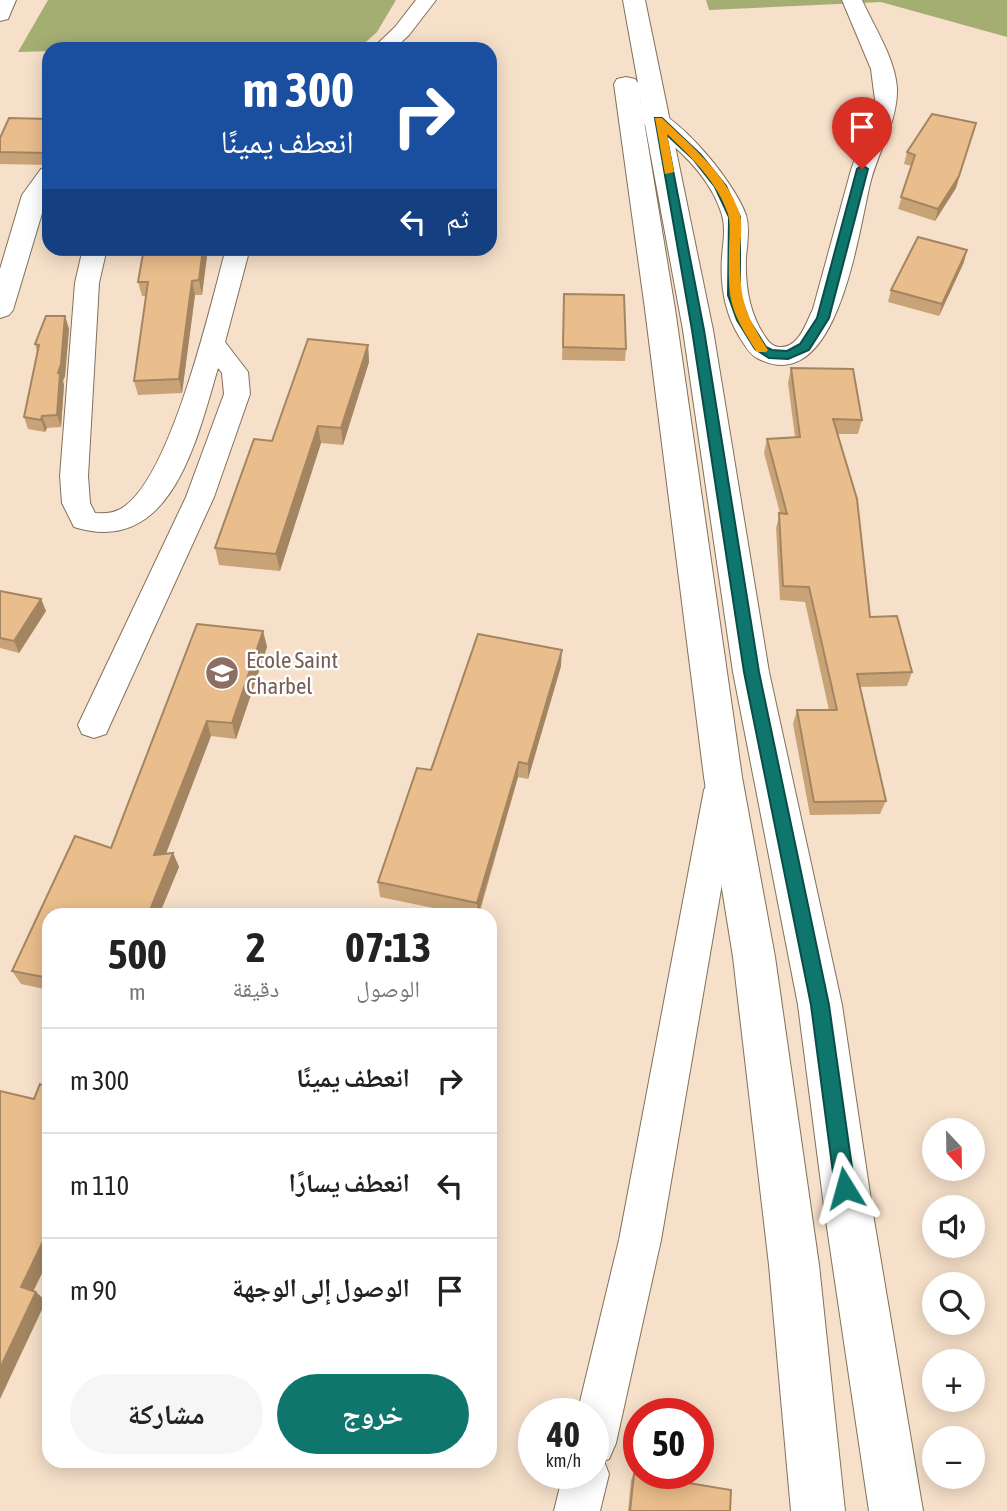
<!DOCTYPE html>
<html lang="ar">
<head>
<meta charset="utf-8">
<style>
  :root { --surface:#fff; --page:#f6f6f6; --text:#222; --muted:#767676; --line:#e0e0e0; --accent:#0f766e }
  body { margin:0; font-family:"Asap Condensed","Noto Naskh Arabic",sans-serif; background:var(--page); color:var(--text); direction:rtl; height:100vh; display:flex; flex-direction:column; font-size:26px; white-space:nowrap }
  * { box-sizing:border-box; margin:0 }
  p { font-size:23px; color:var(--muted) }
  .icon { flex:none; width:38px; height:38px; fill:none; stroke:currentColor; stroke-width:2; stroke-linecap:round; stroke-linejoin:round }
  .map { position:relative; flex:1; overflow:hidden; direction:ltr }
  .drawer { position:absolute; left:42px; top:908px; width:455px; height:560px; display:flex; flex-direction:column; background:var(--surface); border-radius:21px; box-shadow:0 4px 18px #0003; direction:rtl }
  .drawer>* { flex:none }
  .hud { position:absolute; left:42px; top:42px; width:455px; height:214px; border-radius:21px; box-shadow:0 4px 18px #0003; direction:rtl; background:#1a4fa0; color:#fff; overflow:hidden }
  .needle { width:46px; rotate:158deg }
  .fabs { position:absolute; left:922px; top:1118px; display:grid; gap:14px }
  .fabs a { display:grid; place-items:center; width:63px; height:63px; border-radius:50%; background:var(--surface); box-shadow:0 4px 18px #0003; font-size:35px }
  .speed { position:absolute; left:518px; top:1398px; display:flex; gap:14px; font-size:35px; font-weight:700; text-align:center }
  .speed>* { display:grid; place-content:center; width:91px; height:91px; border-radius:50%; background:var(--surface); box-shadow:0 4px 18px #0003; line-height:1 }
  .speed small { font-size:18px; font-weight:400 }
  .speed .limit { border:10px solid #d22; background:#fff; color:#111 }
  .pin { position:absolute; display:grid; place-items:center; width:60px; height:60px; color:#fff; margin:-72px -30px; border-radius:50% 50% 50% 0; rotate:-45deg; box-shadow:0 0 7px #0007 }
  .pin .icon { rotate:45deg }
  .me { position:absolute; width:77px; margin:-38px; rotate:352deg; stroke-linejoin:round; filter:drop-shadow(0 0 5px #0008) }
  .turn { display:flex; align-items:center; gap:24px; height:147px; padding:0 28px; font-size:32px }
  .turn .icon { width:91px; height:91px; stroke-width:2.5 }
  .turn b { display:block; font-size:49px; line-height:60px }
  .then { display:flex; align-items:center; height:66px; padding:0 28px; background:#0003; gap:14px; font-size:26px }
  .eta { display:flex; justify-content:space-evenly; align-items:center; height:119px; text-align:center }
  .eta b { font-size:42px; font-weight:700; line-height:49px }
  .action { display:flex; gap:14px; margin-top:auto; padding:14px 28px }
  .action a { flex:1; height:80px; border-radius:42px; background:var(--accent); color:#fff; font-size:28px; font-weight:700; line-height:80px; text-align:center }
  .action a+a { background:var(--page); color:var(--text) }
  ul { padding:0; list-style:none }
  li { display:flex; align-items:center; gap:21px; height:105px; padding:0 28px; border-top:2px solid var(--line) }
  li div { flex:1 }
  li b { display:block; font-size:26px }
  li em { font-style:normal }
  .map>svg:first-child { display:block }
  .forest { fill:#a4ae72 }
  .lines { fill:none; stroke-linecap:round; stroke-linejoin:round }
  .minor-casing { stroke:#83705a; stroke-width:2 }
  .secondary-casing { stroke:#83705a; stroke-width:2 }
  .minor { fill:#fff; fill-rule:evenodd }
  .secondary { fill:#fff; fill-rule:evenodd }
  .wall { fill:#c9a378 }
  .shaded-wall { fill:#a48562 }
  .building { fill:#eabe8c; stroke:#a48562; stroke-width:2 }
  .route { fill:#0f766e; stroke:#0a4d48; stroke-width:2 }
  .slow { fill:#f59e0b }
  .labels { text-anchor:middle; stroke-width:5; stroke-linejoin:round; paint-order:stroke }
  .education-label { font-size:23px; fill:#785e54; stroke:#fff; text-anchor:start }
</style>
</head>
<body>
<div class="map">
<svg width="1007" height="1511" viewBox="0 0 1007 1511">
  <rect width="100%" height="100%" fill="#f6e0c9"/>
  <path class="forest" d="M 48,0 L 396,0 L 377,32 L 358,49 L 49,49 L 49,51 L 18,52 Z
    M 706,0 L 1007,0 L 1007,37 L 881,2 L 709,10 Z"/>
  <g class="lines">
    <g class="minor-casing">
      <path id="minor" d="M 416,0 L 436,0 L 409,35 L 394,49 L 372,49 L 395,27 Z
        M 842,0 L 862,0 C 874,27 895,58 897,88 C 898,120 879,150 871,180 C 859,225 839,402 757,358 C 749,354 745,345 740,338 C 725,314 720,286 722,257 C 723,243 726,229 722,215 C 712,181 685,154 658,133 C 648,125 632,119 624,108 L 627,103 C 665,94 735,182 746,215 C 750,229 747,244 746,258 C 745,285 749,312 764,335 C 768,341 772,347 780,347 C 799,348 806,323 813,309 L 851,170 L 875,100 L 871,69 Z
        M 49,167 L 49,190 L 13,310 L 9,315 L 0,318 L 0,269 L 22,195 L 41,169 Z
        M 83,248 L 107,248 L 99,283 L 88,476 L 90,503 L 95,513 C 106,514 116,513 125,506 C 172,472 210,308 226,248 L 250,248 L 225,342 L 248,372 L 250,394 L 214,497 L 110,725 L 106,734 L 94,738 L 82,734 L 78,725 L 186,497 L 224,394 L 222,373 L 218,368 C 197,438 172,558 74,527 L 62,503 L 60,476 L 75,283 Z
        M 721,776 L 733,780 L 738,790 L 661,1240 L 616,1443 L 609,1459 L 604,1461 L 609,1474 L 600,1511 L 554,1511 L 563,1474 L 593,1474 L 593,1414 L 577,1414 L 619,1240 L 704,790 L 709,780 Z"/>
    </g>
    <g class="secondary-casing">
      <path id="secondary" d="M 0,0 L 16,0 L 8,19 L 0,21 Z
        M 623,0 L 645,0 L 713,330 L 769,672 L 842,1005 L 873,1214 L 923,1511 L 869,1511 L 825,1214 L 798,1005 L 733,672 L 683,330 L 640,97 L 675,309 L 742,777 L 775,957 L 819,1265 L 845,1511 L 791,1511 L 769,1265 L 733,957 L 704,777 L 645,309 L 614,84 L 617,79 L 626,77 L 635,79 L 638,83 Z"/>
    </g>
    <use href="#minor" class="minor"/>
    <use href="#secondary" class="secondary"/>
  </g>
  <path class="wall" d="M 932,114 L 956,188 L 935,221 L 898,209 L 911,166 L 904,164 L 907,152 Z
    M 49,119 L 49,165 L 0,164 L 0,138 Z
    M 144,248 L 208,248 L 202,295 L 195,295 L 182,393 L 138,395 L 134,381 L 146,296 L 142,296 L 138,282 Z
    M 964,262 L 939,316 L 888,302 L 891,290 Z
    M 564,294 L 626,349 L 625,361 L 562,360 Z
    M 65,316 L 69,329 L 65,376 L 63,381 L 64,385 L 61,427 L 47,428 L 45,432 L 28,429 L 24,417 L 37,352 L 35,344 Z
    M 368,345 L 369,362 L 343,445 L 321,443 L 280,571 L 219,565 L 215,548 Z
    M 791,368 L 862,420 L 858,434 L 837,434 L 870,617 L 912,672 L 907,686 L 860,687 L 886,801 L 880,814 L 810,815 L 793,724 L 797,710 L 829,710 L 805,602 L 780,600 L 776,528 L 780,513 L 764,453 L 767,439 L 795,437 L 788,383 Z
    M 0,591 L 41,599 L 46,611 L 19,653 L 0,648 Z
    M 197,624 L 263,631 L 267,647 L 236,739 L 211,736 L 166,854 L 173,853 L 179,867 L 159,915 L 49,915 L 49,990 L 21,984 L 12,971 L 75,836 L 111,848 Z
    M 561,666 L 528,779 L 518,777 L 479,915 L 467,915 L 380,897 L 378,882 Z
    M 490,1084 L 496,1240 L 490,1240 Z
    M 634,1474 L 730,1511 L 628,1511 L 631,1480 Z"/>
  <path class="shaded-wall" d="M 976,123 L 956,188 L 935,221 L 938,209 Z
    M 203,248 L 208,248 L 202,295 L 199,280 Z
    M 967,250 L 964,262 L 939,316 L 942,304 Z
    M 192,281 L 195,295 L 182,393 L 179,379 Z
    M 65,316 L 69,329 L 65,376 L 63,381 L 64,385 L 61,427 L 57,415 L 58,373 Z
    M 368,345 L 369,362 L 343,445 L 341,428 Z
    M 42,416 L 47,428 L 45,432 L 41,420 Z
    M 318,426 L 321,443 L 280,571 L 276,554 Z
    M 41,599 L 46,611 L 19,653 L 14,641 Z
    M 263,631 L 267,647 L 236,739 L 232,723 Z
    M 562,650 L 561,666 L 528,779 L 528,764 Z
    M 207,721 L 211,736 L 160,869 L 154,855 Z
    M 519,762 L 518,777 L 478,915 L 477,903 Z
    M 173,853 L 179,867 L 159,915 L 148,915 Z
    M 49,1229 L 49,1259 L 31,1296 L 21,1287 Z
    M 36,1292 L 46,1301 L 0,1399 L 0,1368 Z"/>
  <path class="building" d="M 932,114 L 976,123 L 959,176 L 938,209 L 901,197 L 915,155 L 907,152 Z
    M 9,118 L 49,119 L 49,146 L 47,153 L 0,152 L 0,138 Z
    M 918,237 L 967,250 L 942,304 L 891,290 Z
    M 144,248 L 203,248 L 199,280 L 192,281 L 179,379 L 134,381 L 148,282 L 138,282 Z
    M 564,294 L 624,295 L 626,349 L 563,347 Z
    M 46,316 L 65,316 L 61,364 L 58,373 L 60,373 L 57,415 L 42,416 L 41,420 L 24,417 L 39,345 L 35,344 Z
    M 308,339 L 368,345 L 341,428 L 318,426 L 276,554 L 215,548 L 254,439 L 272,441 Z
    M 791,368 L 853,369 L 862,420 L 833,419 L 857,499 L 870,617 L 897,616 L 912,672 L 857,674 L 886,801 L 814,802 L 797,710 L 837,710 L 809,587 L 783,586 L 779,513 L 787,514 L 767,439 L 800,437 Z
    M 0,591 L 41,599 L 14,641 L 0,638 Z
    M 197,624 L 263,631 L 232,723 L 207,721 L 154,855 L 173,853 L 148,915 L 49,915 L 49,978 L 12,971 L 75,836 L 111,848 Z
    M 478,634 L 562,650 L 528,764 L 519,762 L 477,903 L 378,882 L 417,768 L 431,770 Z
    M 40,1084 L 49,1089 L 49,1229 L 21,1287 L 36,1292 L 0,1368 L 0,1091 L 34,1099 Z
    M 490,1084 L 496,1230 L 490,1230 Z
    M 634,1474 L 731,1490 L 730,1511 L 630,1511 Z"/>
  <path class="route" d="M 655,118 L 662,118 L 701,155 L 726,186 L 740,217 L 740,295 L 749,320 L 766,347 L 772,350 L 787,351 L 800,344 L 817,318 L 857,169 L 862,165 L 868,169 L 829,318 L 809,350 L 788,359 L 769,358 L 755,349 L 737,320 L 728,295 L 729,217 L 715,187 L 693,159 L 666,134 L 704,330 L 759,672 L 829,1005 L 855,1188 L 852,1195 L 845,1198 L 838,1195 L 835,1188 L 811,1005 L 744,672 L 692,330 Z"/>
  <path class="slow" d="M 655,118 L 662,118 C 691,146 728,175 740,215 C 743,226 740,242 740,253 C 740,299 743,311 768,350 L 766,352 L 757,352 C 730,310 728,302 729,252 C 729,240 731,225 728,214 C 717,181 691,157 667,134 L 674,172 L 665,174 Z"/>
  <defs>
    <g id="school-disc" transform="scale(1.75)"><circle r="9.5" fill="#8d6e63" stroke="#fff"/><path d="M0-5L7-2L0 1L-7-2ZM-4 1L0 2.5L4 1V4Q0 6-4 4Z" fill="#fff"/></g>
  </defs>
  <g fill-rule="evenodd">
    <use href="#school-disc" x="222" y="673"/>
  </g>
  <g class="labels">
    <g class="education-label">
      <text x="246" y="668">Ecole Saint<tspan x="246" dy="26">Charbel</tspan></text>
    </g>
  </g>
</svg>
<div class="fabs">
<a><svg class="needle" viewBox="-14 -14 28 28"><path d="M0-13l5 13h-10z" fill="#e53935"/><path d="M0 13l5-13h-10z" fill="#767676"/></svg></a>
<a><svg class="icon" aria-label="sound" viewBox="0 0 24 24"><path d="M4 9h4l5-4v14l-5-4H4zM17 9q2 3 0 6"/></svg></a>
<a><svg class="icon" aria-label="search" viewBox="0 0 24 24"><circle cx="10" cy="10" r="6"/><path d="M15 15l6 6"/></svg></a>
<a>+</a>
<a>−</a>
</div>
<div class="speed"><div>40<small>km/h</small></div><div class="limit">50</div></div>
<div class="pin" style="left:862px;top:169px;background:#d93025"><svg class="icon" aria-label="arrive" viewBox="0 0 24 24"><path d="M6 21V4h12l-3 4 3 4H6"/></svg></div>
<svg class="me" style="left:845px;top:1188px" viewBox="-20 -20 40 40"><path d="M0-17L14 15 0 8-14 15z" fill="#0f766e" stroke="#fff" stroke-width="4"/></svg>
<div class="hud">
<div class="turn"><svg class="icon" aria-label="right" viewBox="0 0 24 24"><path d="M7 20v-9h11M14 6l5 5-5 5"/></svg><div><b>300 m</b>انعطف يمينًا</div></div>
<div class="then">ثم<svg class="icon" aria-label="left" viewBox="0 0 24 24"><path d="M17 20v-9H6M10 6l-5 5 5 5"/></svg></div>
</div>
<section class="drawer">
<div class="eta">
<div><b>07:13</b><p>الوصول</p></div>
<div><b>2</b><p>دقيقة</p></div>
<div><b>500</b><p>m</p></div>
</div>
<ul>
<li><svg class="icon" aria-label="right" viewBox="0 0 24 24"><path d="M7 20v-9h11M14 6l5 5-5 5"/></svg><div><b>انعطف يمينًا</b></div><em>300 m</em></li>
<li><svg class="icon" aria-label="left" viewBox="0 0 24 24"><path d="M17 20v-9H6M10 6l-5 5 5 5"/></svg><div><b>انعطف يسارًا</b></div><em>110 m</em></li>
<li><svg class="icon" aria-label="arrive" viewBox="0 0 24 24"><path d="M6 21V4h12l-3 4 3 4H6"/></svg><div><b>الوصول إلى الوجهة</b></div><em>90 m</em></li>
</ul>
<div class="action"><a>خروج</a><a>مشاركة</a></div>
</section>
</div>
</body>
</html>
